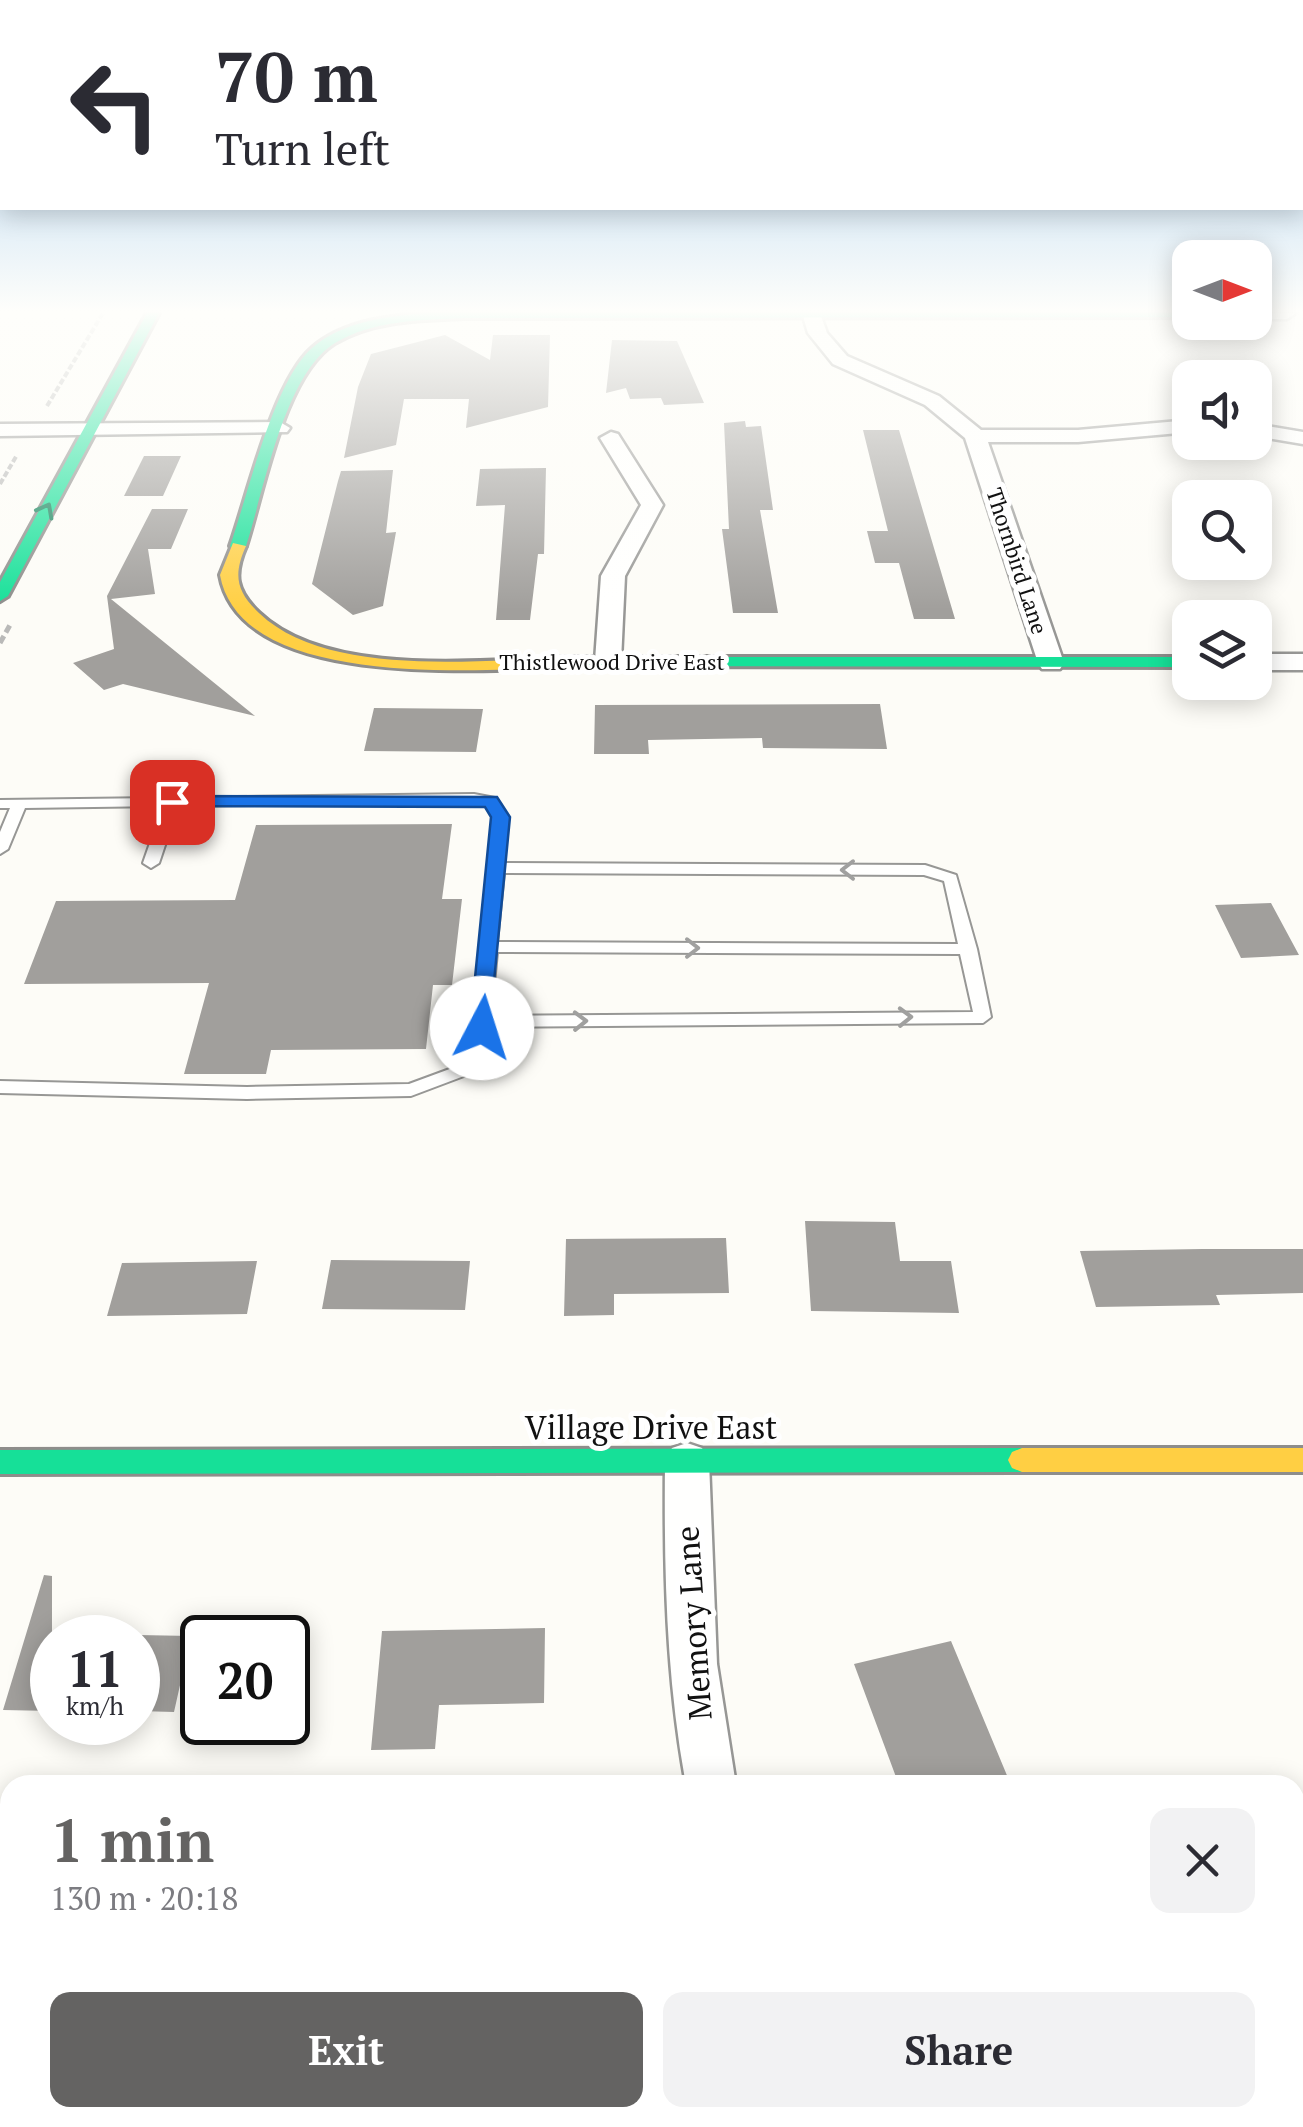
<!DOCTYPE html>
<html lang="en">
<head>
<meta charset="utf-8">
<style>
  :root { --surface:#fff; --page:#f2f2f3; --text:#2b2b33; --muted:#7c7c81; --accent:#646362 }
  body { margin:0; font-family:"PT Serif",serif; background:var(--page); color:var(--text); height:100vh; display:flex; flex-direction:column; font-size:38px; white-space:nowrap }
  * { box-sizing:border-box; margin:0 }
  p { font-size:32px; color:var(--muted) }
  .icon { flex:none; width:55px; height:55px; fill:none; stroke:currentColor; stroke-width:2; stroke-linecap:round; stroke-linejoin:round }
  .map { position:relative; flex:1; overflow:hidden }
  .sheet { position:absolute; left:0px; top:1775px; width:1305px; height:352px; display:flex; flex-direction:column; background:var(--surface); border-radius:30px 30px 0 0; box-shadow:0 5px 25px #0003 }
  .sheet>* { flex:none }
  .guide { position:absolute; left:0px; top:0px; width:1305px; height:210px; box-shadow:0 5px 25px #0003; background:#fff; color:var(--text); overflow:hidden }
  .needle { width:65px; rotate:90deg }
  .fabs { position:absolute; left:1172px; top:240px; display:grid; gap:20px }
  .fabs a { display:grid; place-items:center; width:100px; height:100px; border-radius:20px; background:var(--surface); box-shadow:0 5px 25px #0003; font-size:50px }
  .speed { position:absolute; left:30px; top:1615px; display:flex; gap:20px; font-size:50px; font-weight:700; text-align:center }
  .speed>* { display:grid; place-content:center; width:130px; height:130px; border-radius:50%; background:var(--surface); box-shadow:0 5px 25px #0003; line-height:1 }
  .speed small { font-size:25px; font-weight:400 }
  .speed .limit { border:5px solid #111; border-radius:15px; background:#fff; color:#111 }
  .pin { position:absolute; display:grid; place-items:center; width:85px; height:85px; color:#fff; margin:-42px; border-radius:20px; box-shadow:0 5px 15px #0006 }
  .me { position:absolute; width:110px; margin:-55px; rotate:5deg; stroke-linejoin:round; filter:drop-shadow(0 0 8px #0008) }
  .turn { display:flex; align-items:center; gap:35px; height:210px; padding:0 50px; font-size:45px }
  .turn .icon { width:130px; height:130px; stroke-width:2.5 }
  .turn b { display:block; font-size:70px; line-height:85px }
  .round { display:grid; place-items:center; flex:none; width:105px; height:105px; border-radius:20px; background:var(--page) }
  .summary { display:flex; align-items:center; justify-content:space-between; height:170px; padding:0 50px }
  h1 { font-size:60px; font-weight:800; line-height:75px; color:var(--accent) }
  .button { display:flex; gap:20px; margin-top:auto; padding:20px 50px }
  .button a { flex:1; height:115px; border-radius:20px; background:var(--accent); color:#fff; font-size:40px; font-weight:800; line-height:115px; text-align:center }
  .button a+a { background:var(--page); color:var(--text) }
  .map>svg:first-child { display:block }
  .building { fill:#a19f9c }
  .lines { fill:none; stroke-linecap:round; stroke-linejoin:round }
  .lane-casing { stroke:#979795; stroke-width:4 }
  .street-casing { stroke:#979795; stroke-width:5 }
  .fast-casing { stroke:#8e8d8b; stroke-width:6 }
  .slow-casing { stroke:#8e8d8b; stroke-width:6 }
  .path-far1 { stroke:#b9b9b8; stroke-width:4; stroke-dasharray:6 2.5; stroke-linecap:butt }
  .path { stroke:#b9b9b8; stroke-width:5; stroke-dasharray:8 4; stroke-linecap:butt }
  .lane { fill:#fffffe; fill-rule:evenodd }
  .street { fill:#fffffe; fill-rule:evenodd }
  .fast { fill:#16e098; fill-rule:evenodd }
  .slow { fill:#ffcf43; fill-rule:evenodd }
  .oneway { stroke:#14835b }
  .oneway2 { stroke:#a0a09f }
  .route { fill:#1a73e8; stroke:#114b97; stroke-width:2.5 }
  .labels { text-anchor:middle; stroke-width:10; stroke-linejoin:round; paint-order:stroke }
  .far-street-label { font-size:22px; fill:#111; stroke:#fff }
  .near-street-label { font-size:32px; fill:#111; stroke:#fff }
</style>
</head>
<body>
<div class="map">
<svg width="1303" height="2127" viewBox="0 0 1303 2127">
  <rect width="100%" height="100%" fill="#fdfcf7"/>
  <path class="building" d="M 445,335 L 490,360 L 493,335 L 550,335 L 548,407 L 466,428 L 469,399 L 404,399 L 396,445 L 344,458 L 358,387 L 371,354 Z
    M 612,340 L 677,341 L 704,403 L 664,405 L 661,398 L 630,399 L 626,388 L 606,393 Z
    M 745,421 L 746,427 L 761,426 L 773,510 L 760,510 L 778,613 L 733,613 L 722,529 L 729,529 L 724,423 Z
    M 863,430 L 899,430 L 955,619 L 914,619 L 899,563 L 875,563 L 867,531 L 888,531 Z
    M 144,456 L 181,456 L 163,496 L 124,496 Z
    M 546,468 L 544,554 L 538,554 L 530,620 L 496,620 L 505,505 L 476,506 L 480,469 Z
    M 393,470 L 386,533 L 396,532 L 383,606 L 353,615 L 312,584 L 338,481 L 341,471 Z
    M 152,509 L 188,509 L 171,549 L 148,549 L 155,594 L 111,599 L 255,716 L 123,684 L 104,690 L 73,663 L 114,649 L 107,596 Z
    M 880,704 L 887,749 L 763,748 L 762,738 L 648,740 L 649,754 L 594,754 L 595,705 Z
    M 374,708 L 483,709 L 476,752 L 364,751 Z
    M 452,824 L 442,899 L 462,899 L 452,985 L 433,985 L 426,1049 L 271,1050 L 266,1074 L 184,1074 L 209,983 L 24,984 L 56,901 L 235,900 L 256,825 Z
    M 1271,903 L 1299,955 L 1241,958 L 1215,905 Z
    M 805,1221 L 895,1222 L 900,1261 L 951,1261 L 959,1313 L 811,1311 Z
    M 726,1238 L 729,1293 L 614,1294 L 614,1315 L 564,1316 L 566,1239 Z
    M 1202,1249 L 1303,1249 L 1303,1293 L 1216,1295 L 1220,1305 L 1096,1307 L 1080,1251 Z
    M 331,1260 L 470,1261 L 465,1310 L 322,1309 Z
    M 257,1261 L 247,1314 L 107,1316 L 122,1263 Z
    M 44,1575 L 52,1576 L 52,1711 L 3,1710 Z
    M 545,1628 L 544,1703 L 439,1705 L 435,1749 L 371,1750 L 382,1631 Z
    M 138,1635 L 191,1636 L 174,1712 L 138,1711 Z
    M 951,1641 L 1011,1785 L 899,1785 L 854,1664 Z"/>
  <g class="lines">
    <g class="lane-casing">
      <path id="lane" d="M 474,794 L 495,798 L 508,817 L 504,863 L 925,865 L 956,875 L 977,949 L 991,1017 L 983,1023 L 490,1027 L 480,1070 L 411,1096 L 247,1099 L 0,1093 L 0,1081 L 247,1087 L 409,1084 L 466,1063 L 473,1022 L 494,817 L 485,804 L 474,802 L 178,806 L 159,863 L 151,868 L 143,863 L 163,806 L 25,808 L 8,849 L 0,854 L 0,832 L 10,808 L 0,808 L 0,800 ZM 504,873 L 924,875 L 944,881 L 958,944 L 497,942 ZM 497,952 L 960,954 L 973,1012 L 491,1016 Z"/>
    </g>
    <g class="street-casing">
      <path id="street" d="M 802,313 L 820,313 L 827,333 L 847,356 L 939,396 L 981,430 L 1078,430 L 1190,420 L 1190,432 L 1078,442 L 988,442 L 1064,663 L 1060,669 L 1042,669 L 1038,663 L 965,438 L 925,405 L 833,364 L 808,333 Z
        M 1255,313 L 1296,313 L 1287,319 L 1255,319 Z
        M 280,422 L 290,428 L 287,432 L 0,436 L 0,424 Z
        M 1255,424 L 1303,432 L 1303,444 L 1255,436 Z
        M 611,432 L 618,434 L 663,505 L 625,576 L 621,661 L 608,669 L 595,661 L 601,576 L 641,505 L 600,438 Z
        M 1255,654 L 1303,654 L 1303,670 L 1255,670 Z
        M 687,1443 L 702,1448 L 709,1461 L 717,1664 L 736,1785 L 686,1785 C 666,1677 664,1570 665,1461 L 672,1448 Z
        M 852,2118 L 912,2118 L 916,2127 L 856,2127 Z"/>
    </g>
    <g class="fast-casing">
      <path id="fast" d="M 147,313 L 159,313 L 8,596 L 0,601 L 0,582 Z
        M 428,313 L 1190,313 L 1190,317 L 464,318 C 421,320 373,320 335,343 C 284,374 264,491 246,546 L 233,549 L 230,546 C 248,495 273,382 312,348 C 343,321 389,316 428,313 Z
        M 577,657 L 1190,657 L 1190,667 L 571,666 L 571,658 Z
        M 1022,1448 L 1032,1452 L 1036,1460 L 1032,1468 L 1022,1472 L 0,1474 L 0,1450 Z"/>
    </g>
    <g class="slow-casing">
      <path id="slow" d="M 233,543 L 246,546 C 233,575 236,591 259,613 C 329,680 486,659 577,657 L 585,662 L 577,667 C 491,669 241,693 220,575 Z
        M 1022,1448 L 1303,1448 L 1303,1472 L 1022,1472 L 1012,1468 L 1008,1460 L 1012,1452 Z"/>
    </g>
    <path class="path-far1" d="M 47,406 L 103,313
      M 0,484 L 17,455"/>
    <path class="path" d="M 0,643 L 10,625"/>
    <use href="#lane" class="lane"/>
    <use href="#street" class="street"/>
    <use href="#fast" class="fast"/>
    <use href="#slow" class="slow"/>
  </g>
  <defs><path id="oneway-chevron" d="M-2-3.5L2.5 0L-2 3.5" fill="none" stroke-width="1.6" stroke-linecap="round" stroke-linejoin="round" transform="scale(2.5)"/></defs>
  <use class="oneway" href="#oneway-chevron" transform="translate(46 510) rotate(-62)"/>
  <g class="oneway2">
    <use href="#oneway-chevron" transform="translate(848 870) rotate(-180)"/>
    <use href="#oneway-chevron" transform="translate(692 948)"/>
    <use href="#oneway-chevron" transform="translate(905 1017) rotate(-1)"/>
    <use href="#oneway-chevron" transform="translate(580 1021) rotate(-1)"/>
  </g>
  <linearGradient id="sky" x2="0" y2="1"><stop stop-color="#9dc9ee"/><stop offset="0.51" stop-color="#fefefb"/><stop offset="1" stop-color="#fefefb" stop-opacity="0"/></linearGradient>
  <rect width="1303" height="610" fill="url(#sky)"/>
  <path class="route" d="M 172,796 L 497,797 L 510,817 L 489,1033 L 482,1035 L 470,1028 L 491,817 L 485,807 L 165,806 L 163,802 Z"/>
  <g class="labels">
    <g class="far-street-label">
      <text transform="translate(1017 561) rotate(72)" y="8">Thornbird Lane</text>
      <text x="612" y="670">Thistlewood Drive East</text>
    </g>
    <g class="near-street-label">
      <text x="651" y="1439">Village Drive East</text>
      <text transform="translate(694 1623) rotate(-94)" y="11">Memory Lane</text>
    </g>
  </g>
</svg>
<div class="fabs">
<a><svg class="needle" viewBox="-14 -14 28 28"><path d="M0-13l5 13h-10z" fill="#e53935"/><path d="M0 13l5-13h-10z" fill="#7c7c81"/></svg></a>
<a><svg class="icon" aria-label="sound" viewBox="0 0 24 24"><path d="M4 9h4l5-4v14l-5-4H4zM17 9q2 3 0 6"/></svg></a>
<a><svg class="icon" aria-label="search" viewBox="0 0 24 24"><circle cx="10" cy="10" r="6"/><path d="M15 15l6 6"/></svg></a>
<a><svg class="icon" aria-label="layers" viewBox="0 0 24 24"><path d="M12 4l9 5-9 5-9-5zM3 14l9 5 9-5"/></svg></a>
</div>
<div class="speed"><div>11<small>km/h</small></div><div class="limit">20</div></div>
<div class="pin" style="left:172px;top:802px;background:#d93025"><svg class="icon" aria-label="arrive" viewBox="0 0 24 24"><path d="M6 21V4h12l-3 4 3 4H6"/></svg></div>
<svg class="me" style="left:482px;top:1028px" viewBox="-20 -20 40 40"><circle r="19" fill="#fff"/><path d="M0-13L10 11 0 6-10 11z" fill="#1a73e8"/></svg>
<div class="guide">
<div class="turn"><svg class="icon" aria-label="left" viewBox="0 0 24 24"><path d="M17 20v-9H6M10 6l-5 5 5 5"/></svg><div><b>70 m</b>Turn left</div></div>
</div>
<section class="sheet">
<div class="summary"><div><h1>1 min</h1><p>130 m · 20:18</p></div><a class="round"><svg class="icon" aria-label="close" viewBox="0 0 24 24"><path d="M6 6l12 12M18 6L6 18"/></svg></a></div>
<div class="button"><a>Exit</a><a>Share</a></div>
</section>
</div>
</body>
</html>
